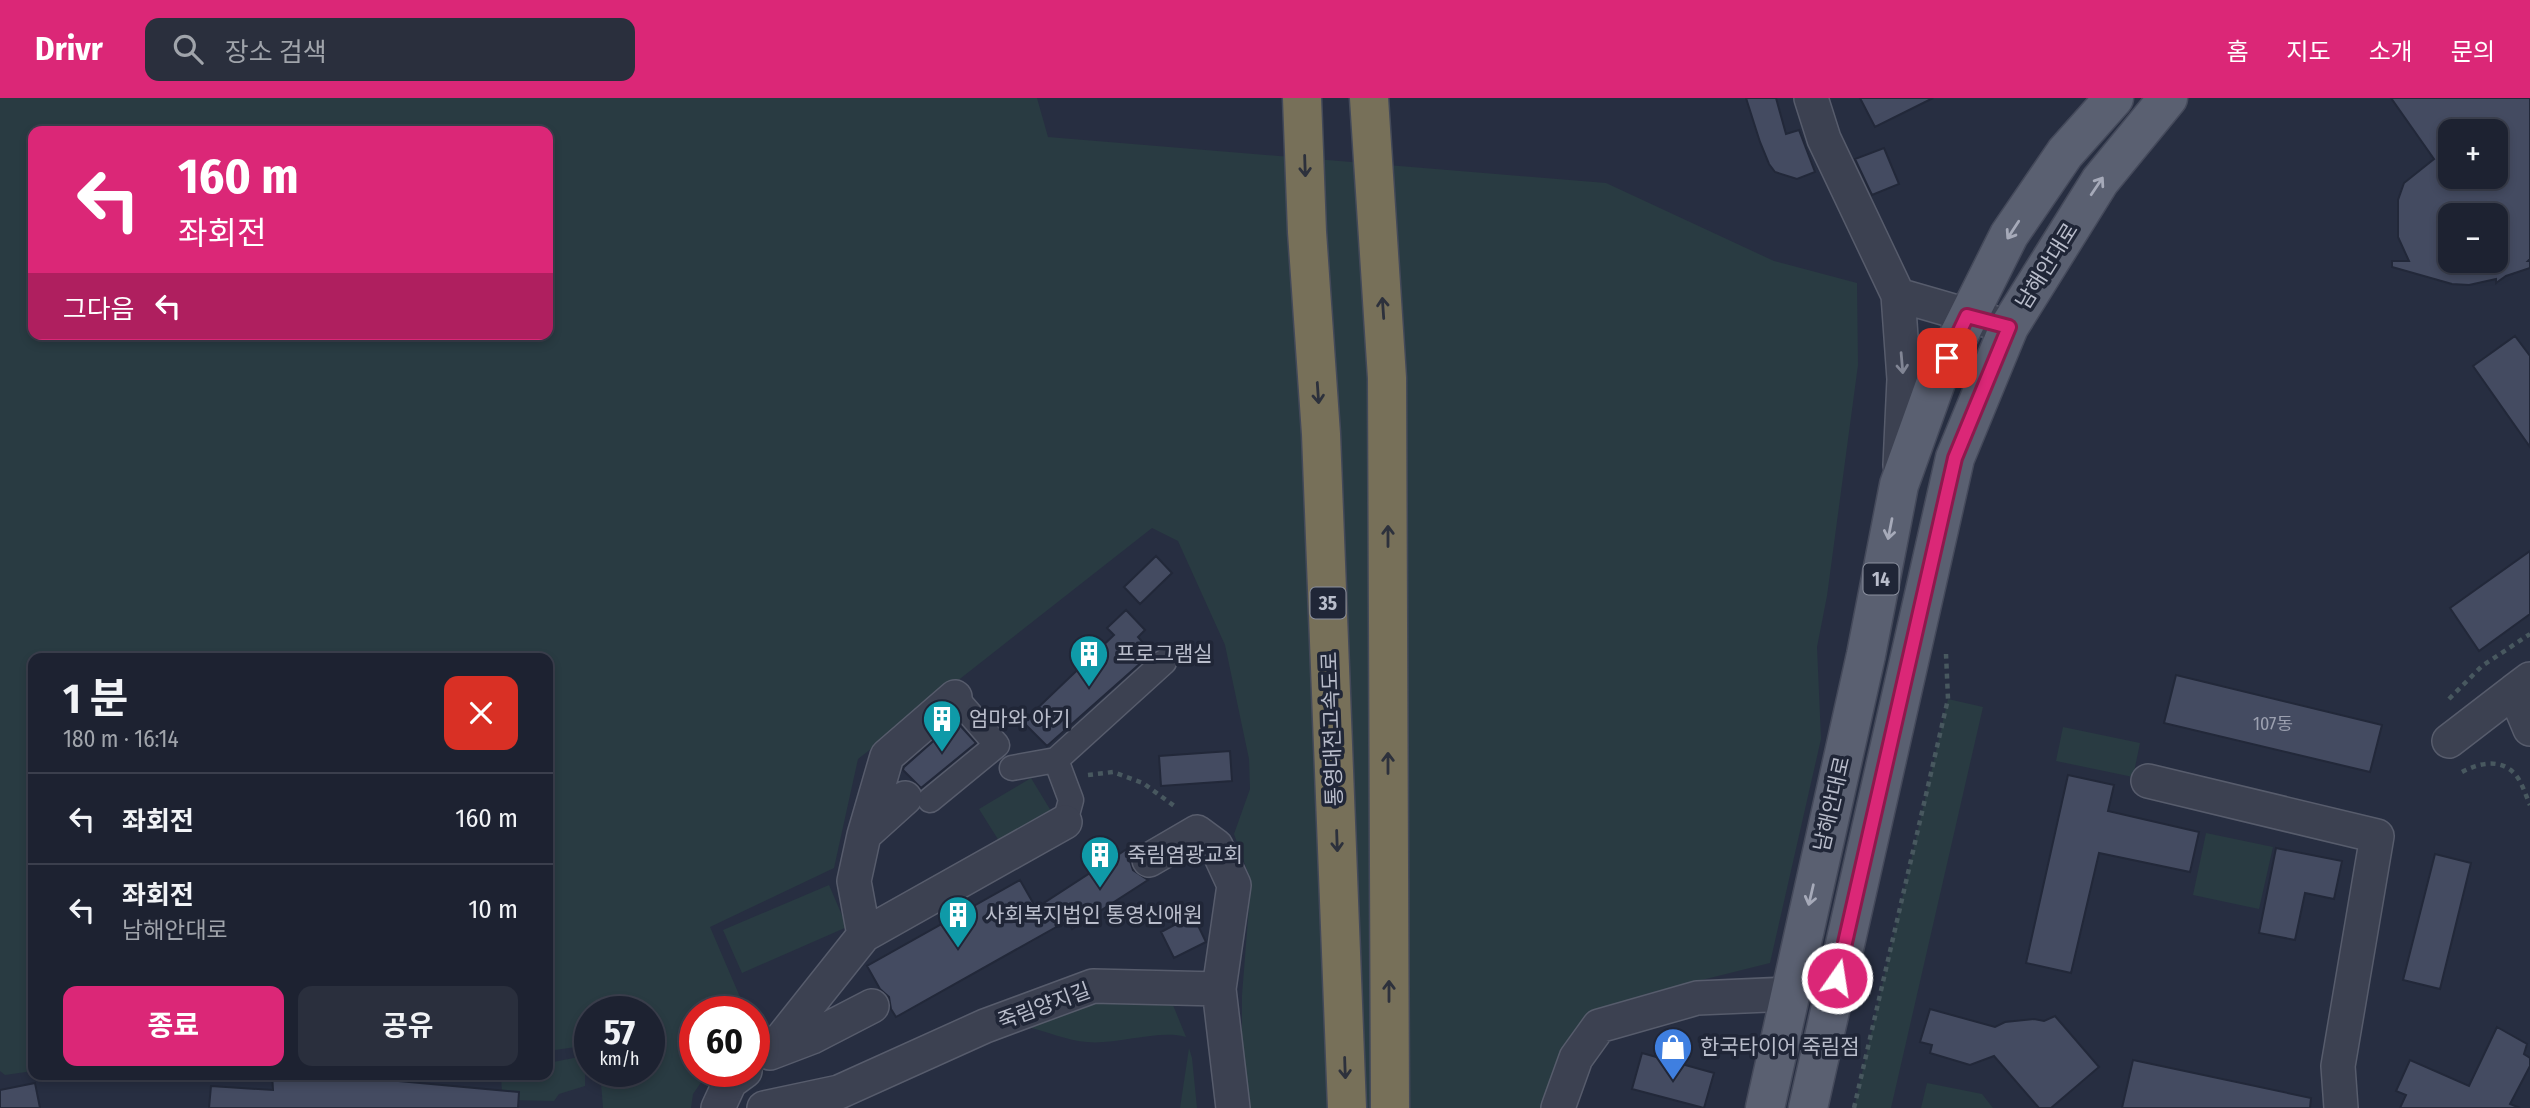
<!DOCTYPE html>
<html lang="ko">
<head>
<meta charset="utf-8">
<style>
  :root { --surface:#1d2231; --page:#2a2f3d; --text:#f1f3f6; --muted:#a0a4ab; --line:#3b3f4d; --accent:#db2777 }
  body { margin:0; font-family:"Fira Sans Condensed","Noto Sans KR",sans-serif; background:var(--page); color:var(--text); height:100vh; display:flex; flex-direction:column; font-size:26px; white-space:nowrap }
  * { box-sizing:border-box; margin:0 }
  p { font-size:23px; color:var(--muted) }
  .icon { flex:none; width:38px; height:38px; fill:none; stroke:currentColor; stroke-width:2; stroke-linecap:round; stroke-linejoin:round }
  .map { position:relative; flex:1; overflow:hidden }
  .side { position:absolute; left:28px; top:555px; width:525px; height:427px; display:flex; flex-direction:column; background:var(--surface); border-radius:14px; box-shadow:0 4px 10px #0003,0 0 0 2px var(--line) }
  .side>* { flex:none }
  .hud { position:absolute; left:28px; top:28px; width:525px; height:214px; border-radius:14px; box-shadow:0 4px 10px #0003,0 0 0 2px var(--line); background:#db2777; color:#fff; overflow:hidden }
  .buttons { position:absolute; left:2438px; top:21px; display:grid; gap:14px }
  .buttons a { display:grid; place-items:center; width:70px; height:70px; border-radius:14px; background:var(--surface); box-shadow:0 4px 10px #0003,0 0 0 2px var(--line); font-size:35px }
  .speed { position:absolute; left:574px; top:898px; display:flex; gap:14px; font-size:35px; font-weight:700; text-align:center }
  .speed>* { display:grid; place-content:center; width:91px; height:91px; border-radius:50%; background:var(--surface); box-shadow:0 4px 10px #0003,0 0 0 2px var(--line); line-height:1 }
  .speed small { font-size:18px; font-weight:400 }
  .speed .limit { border:10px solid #d22; background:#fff; color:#111 }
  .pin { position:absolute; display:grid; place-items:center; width:60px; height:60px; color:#fff; margin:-30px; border-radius:14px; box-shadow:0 4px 10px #0006 }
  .me { position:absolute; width:77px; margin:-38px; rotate:13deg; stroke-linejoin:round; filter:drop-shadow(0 0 5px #0008) }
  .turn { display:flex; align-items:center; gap:24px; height:147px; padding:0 35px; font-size:32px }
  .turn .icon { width:91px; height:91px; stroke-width:2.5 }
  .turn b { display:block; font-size:49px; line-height:60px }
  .then { display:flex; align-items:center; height:66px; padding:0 35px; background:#0003; gap:14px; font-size:26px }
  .round { display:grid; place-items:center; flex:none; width:74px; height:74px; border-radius:14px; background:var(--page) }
  .headline { display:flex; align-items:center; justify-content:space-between; height:119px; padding:0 35px }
  h1 { font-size:42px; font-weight:700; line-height:52px }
  .button { display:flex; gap:14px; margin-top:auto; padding:14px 35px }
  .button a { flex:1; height:80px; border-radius:14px; background:var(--accent); color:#fff; font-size:28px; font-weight:700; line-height:80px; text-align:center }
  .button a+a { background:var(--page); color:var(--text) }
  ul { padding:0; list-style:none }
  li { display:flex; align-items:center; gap:21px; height:91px; padding:0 35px; border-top:2px solid var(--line) }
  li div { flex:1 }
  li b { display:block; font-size:26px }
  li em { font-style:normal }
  header { display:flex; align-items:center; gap:42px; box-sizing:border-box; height:98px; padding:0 35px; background:var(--accent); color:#fff }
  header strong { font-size:33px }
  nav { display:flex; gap:38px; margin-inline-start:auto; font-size:24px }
  .search { width:490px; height:63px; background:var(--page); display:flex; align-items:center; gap:18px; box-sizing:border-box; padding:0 24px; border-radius:14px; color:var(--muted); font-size:26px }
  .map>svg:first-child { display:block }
  .green { fill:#293b42; fill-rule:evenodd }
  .building { fill:#444b61; stroke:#222839; stroke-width:2; fill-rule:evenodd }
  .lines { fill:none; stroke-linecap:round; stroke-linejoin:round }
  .pedestrian-casing { stroke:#575c6c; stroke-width:27 }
  .minor-casing { stroke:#575c6c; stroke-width:36 }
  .primary-casing { stroke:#454a5b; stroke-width:41 }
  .motorway-casing { stroke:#434959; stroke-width:41 }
  .path { stroke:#48585f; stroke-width:4.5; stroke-dasharray:5 5; stroke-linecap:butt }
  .pedestrian { stroke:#3c4151; stroke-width:24 }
  .minor { stroke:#3c4151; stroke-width:33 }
  .primary { stroke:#5a6071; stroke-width:38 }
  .motorway { stroke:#777059; stroke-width:38 }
  .oneway { stroke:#2d313c }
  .oneway2 { stroke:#a6aab9 }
  .oneway3 { stroke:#818594 }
  .route-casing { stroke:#8e194d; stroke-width:18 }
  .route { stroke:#db2777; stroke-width:12 }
  .labels { text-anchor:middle; stroke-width:7; stroke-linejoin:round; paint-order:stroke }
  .number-label { font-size:18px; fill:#9ca0b0 }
  .shield { fill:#202637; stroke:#8b909f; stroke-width:2 }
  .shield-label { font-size:19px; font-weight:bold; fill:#b9bdcb }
  .street-label { font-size:21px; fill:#b9bdcb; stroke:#202637 }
  .poi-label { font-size:21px; fill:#b9bdcb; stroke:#202637; text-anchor:start }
</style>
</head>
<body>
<header>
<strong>Drivr</strong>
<div class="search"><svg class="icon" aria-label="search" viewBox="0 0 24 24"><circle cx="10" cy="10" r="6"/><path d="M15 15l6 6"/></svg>장소 검색</div>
<nav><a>홈</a><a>지도</a><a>소개</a><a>문의</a></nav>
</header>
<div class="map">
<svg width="2530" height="1010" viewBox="0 0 2530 1010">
  <rect width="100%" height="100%" fill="#272e41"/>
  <path class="green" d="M 0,0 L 1037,0 L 1048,39 L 1606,85 L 1774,163 L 1857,185 L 1858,267 L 1827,498 L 1817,549 L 1821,641 L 1770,865 L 1646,896 L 1596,914 L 1543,1010 L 1248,1010 L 1242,978 L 1242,897 L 1251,783 L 1234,736 L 1250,691 L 1249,661 L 1225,547 L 1178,443 L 1152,430 L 858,661 L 834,770 L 710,829 L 746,913 L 695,914 L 695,973 L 709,973 L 693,996 L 691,1010 L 603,1010 L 601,985 L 604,973 L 649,973 L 649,914 L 590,914 L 590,947 L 548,953 L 548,560 L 33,560 L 33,973 L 5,977 L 0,973 ZM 33,33 L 548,33 L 548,236 L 33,236 Z
    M 1948,601 L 1983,609 L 1891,1010 L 1854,1010 Z
    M 2063,629 L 2140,645 L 2133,679 L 2056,663 Z
    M 1031,680 L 1051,713 L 999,743 L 979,711 Z
    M 2206,735 L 2273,749 L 2259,811 L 2193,797 Z
    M 829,787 L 847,829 L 742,875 L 723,832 Z
    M 1155,900 L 1173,907 L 1186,939 C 1160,931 1116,947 1087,944 C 1067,943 1047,933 1027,929 L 1089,901 Z
    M 1189,950 L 1192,960 L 1197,1010 L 1180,1010 Z
    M 579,959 L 585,962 L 585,988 L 559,996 L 554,1003 L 506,1002 L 502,994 L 501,979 L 508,976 L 548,976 L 548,965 Z
    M 1927,985 L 1982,996 L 1993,1010 L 1921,1010 Z"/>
  <path class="building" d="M 1746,0 L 1776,0 L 1786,36 L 1799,32 L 1815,74 L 1797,81 L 1775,74 L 1769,66 L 1760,44 Z
    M 1860,0 L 1933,0 L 1875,29 Z
    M 2391,0 L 2530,0 L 2530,161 L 2528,163 L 2530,163 L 2530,170 L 2506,178 L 2496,185 L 2496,181 L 2469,187 L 2452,186 L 2392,169 L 2392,163 L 2409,163 L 2398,139 L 2398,102 L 2404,85 L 2434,61 ZM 2450,33 L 2496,33 L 2496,79 L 2450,79 ZM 2450,117 L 2496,117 L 2496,163 L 2450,163 Z
    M 1884,50 L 1899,86 L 1872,97 L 1855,61 Z
    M 2515,238 L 2530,258 L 2530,349 L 2473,268 Z
    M 2530,453 L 2530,516 L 2479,553 L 2450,510 Z
    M 1156,458 L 1172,475 L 1140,506 L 1124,489 Z
    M 1126,512 L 1145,532 L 1138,539 L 1152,555 L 1047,648 L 1023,624 L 1114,537 L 1107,530 Z
    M 2176,577 L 2382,627 L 2370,674 L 2164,625 Z
    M 956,623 L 976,645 L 921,690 L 903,672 L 904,669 Z
    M 1230,653 L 1232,683 L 1161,688 L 1159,658 Z
    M 2068,677 L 2114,687 L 2108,713 L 2199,734 L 2190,774 L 2099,755 L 2071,875 L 2026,865 Z
    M 2276,750 L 2342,763 L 2334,801 L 2305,795 L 2295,842 L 2259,835 Z
    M 1127,751 L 1131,757 L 1130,763 L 1133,772 L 1148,782 L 1072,831 L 1067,823 L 896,919 L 891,911 L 889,899 L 880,891 L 867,868 L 1020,782 L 1036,810 Z
    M 2435,756 L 2471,765 L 2440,891 L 2403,882 Z
    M 1193,817 L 1206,844 L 1174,860 L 1161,834 Z
    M 1930,911 L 1995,929 L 2005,924 L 2034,921 L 2044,923 L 2055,918 L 2099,969 L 2051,1010 L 2039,1010 L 1994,958 L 1970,967 L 1930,955 L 1932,947 L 1920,944 Z
    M 2497,929 L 2527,946 L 2524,956 L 2530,960 L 2530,968 L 2510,1006 L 2520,1010 L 2400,1010 L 2406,997 L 2396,993 L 2410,962 L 2469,988 Z
    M 1642,955 L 1714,975 L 1704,1010 L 1632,991 Z
    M 2133,962 L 2311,1000 L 2310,1010 L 2122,1010 Z
    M 272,976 L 322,976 L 519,994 L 518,1010 L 209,1010 L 211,988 L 273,992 Z
    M 35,985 L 40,1010 L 0,1010 L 0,992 Z"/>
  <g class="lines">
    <g class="pedestrian-casing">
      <path id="pedestrian" d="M 1012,670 L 1056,662
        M 930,702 L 997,647 L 955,599
        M 1065,724 L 1071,702 L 1056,662 L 1164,564"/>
    </g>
    <g class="minor-casing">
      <path id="minor" d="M 1811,0 L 1824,41 L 1898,197 L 1904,281 L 1900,367
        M 1898,197 L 2009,229
        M 2530,581 L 2514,593 L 2530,631
        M 2449,643 L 2514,593
        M 2148,683 L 2377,738 L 2338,968 L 2341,1010
        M 864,737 L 887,658 L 955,599
        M 1149,762 L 1197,734 L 1216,748 L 1234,787 L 1219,891
        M 864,837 L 854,783 L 864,737 L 905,700
        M 771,954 L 864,837 L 1065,724
        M 770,955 L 812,939 L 872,908
        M 718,1010 L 730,984 L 745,973
        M 764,1010 L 839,994 L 985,928 L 1093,888 L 1219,891 L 1233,1010
        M 1558,1010 L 1576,960 L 1599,928 L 1697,900 L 1789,896"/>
    </g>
    <g class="primary-casing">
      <path id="primary" d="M 1765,1010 L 1866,557 L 1899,387 L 1937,281 L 2009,137 L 2065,55 L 2114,0
        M 1808,1010 L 1955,360 L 2009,229 L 2100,83 L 2168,0"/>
    </g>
    <g class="motorway-casing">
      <path id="motorway" d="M 1302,0 L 1307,134 L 1321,336 L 1347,1010
        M 1369,0 L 1387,280 L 1390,1010"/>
    </g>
    <path class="path" d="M 2449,601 L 2482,568 L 2530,536
      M 2462,674 C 2479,665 2500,660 2515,676 C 2522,684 2526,698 2530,707
      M 1088,677 L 1113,674 L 1143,685 L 1177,710
      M 1854,1010 L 1948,601 L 1946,556"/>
    <use href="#pedestrian" class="pedestrian"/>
    <use href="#minor" class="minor"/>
    <use href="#primary" class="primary"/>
    <use href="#motorway" class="motorway"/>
  </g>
  <defs><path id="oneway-shaft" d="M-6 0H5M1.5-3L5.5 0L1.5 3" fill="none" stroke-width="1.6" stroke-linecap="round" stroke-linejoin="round" transform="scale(1.75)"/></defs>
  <g class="oneway">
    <use href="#oneway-shaft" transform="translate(1305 68) rotate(88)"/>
    <use href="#oneway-shaft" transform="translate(1383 210) rotate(-94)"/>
    <use href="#oneway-shaft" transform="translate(1318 295) rotate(86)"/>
    <use href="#oneway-shaft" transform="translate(1388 438) rotate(-90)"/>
    <use href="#oneway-shaft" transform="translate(1388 665) rotate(-90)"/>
    <use href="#oneway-shaft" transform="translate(1337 743) rotate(88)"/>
    <use href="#oneway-shaft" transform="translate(1389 893) rotate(-90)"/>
    <use href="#oneway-shaft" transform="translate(1345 970) rotate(88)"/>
  </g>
  <g class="oneway2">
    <use href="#oneway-shaft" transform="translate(2097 88) rotate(-56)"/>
    <use href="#oneway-shaft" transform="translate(2013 132) rotate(123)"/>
    <use href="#oneway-shaft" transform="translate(1890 431) rotate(101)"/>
    <use href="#oneway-shaft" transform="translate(1811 797) rotate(103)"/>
  </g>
  <use class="oneway3" href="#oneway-shaft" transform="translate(1902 265) rotate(85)"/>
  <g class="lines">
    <g class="route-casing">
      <path id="route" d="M 1837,880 L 1955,360 L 2009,229 L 1967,218 L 1947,260"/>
    </g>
    <use href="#route" class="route"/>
  </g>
  <defs>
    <g id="building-pin" transform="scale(2.0125)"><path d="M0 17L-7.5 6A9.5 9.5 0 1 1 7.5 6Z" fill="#0f9aa8" stroke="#202637"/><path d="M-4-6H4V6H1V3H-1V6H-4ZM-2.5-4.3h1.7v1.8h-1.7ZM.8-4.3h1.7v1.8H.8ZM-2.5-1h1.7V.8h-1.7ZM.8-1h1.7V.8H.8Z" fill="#fff"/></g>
    <g id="shop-pin" transform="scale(2.0125)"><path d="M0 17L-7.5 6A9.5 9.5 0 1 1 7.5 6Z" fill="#3f7fe0" stroke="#202637"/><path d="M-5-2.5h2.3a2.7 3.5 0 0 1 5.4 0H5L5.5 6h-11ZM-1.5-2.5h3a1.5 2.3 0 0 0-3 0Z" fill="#fff"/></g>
  </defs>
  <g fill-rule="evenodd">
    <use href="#building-pin" x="1089" y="556"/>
    <use href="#building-pin" x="942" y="621"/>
    <use href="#building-pin" x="1100" y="757"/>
    <use href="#building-pin" x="958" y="817"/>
    <use href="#shop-pin" x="1673" y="949"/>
  </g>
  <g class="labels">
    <g class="number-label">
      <text x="2273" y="632">107동</text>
    </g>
    <g class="shield">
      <rect x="1863.5" y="465.5" width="35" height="31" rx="5"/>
      <rect x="1310.5" y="489.5" width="35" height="31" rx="5"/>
    </g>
    <g class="shield-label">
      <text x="1881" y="488">14</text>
      <text x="1328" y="512">35</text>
    </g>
    <g class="street-label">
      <text transform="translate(2047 168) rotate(-58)" y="7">남해안대로</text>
      <text transform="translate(1332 631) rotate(-92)" y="7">통영대전고속도로</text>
      <text transform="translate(1832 706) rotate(-77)" y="7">남해안대로</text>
      <text transform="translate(1044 908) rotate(-20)" y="7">죽림양지길</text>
    </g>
    <g class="poi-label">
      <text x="1116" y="563">프로그램실</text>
      <text x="969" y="628">엄마와 아기</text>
      <text x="1127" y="764">죽림염광교회</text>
      <text x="985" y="824">사회복지법인 통영신애원</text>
      <text x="1700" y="956">한국타이어 죽림점</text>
    </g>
  </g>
</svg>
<div class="buttons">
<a>+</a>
<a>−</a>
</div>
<div class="speed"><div>57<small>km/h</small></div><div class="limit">60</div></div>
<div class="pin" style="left:1947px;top:260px;background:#d93025"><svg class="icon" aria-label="arrive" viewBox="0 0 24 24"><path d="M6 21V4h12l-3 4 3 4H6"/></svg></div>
<svg class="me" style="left:1837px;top:880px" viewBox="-20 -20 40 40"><circle r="17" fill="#db2777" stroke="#fff" stroke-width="3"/><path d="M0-11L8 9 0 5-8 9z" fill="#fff"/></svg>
<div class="hud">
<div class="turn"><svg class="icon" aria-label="left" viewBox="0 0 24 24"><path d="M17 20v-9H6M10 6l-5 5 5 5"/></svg><div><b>160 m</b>좌회전</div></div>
<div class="then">그다음<svg class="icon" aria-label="left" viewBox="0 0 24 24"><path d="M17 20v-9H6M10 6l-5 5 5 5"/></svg></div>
</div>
<section class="side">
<div class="headline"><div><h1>1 분</h1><p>180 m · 16:14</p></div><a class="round" style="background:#d93025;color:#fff"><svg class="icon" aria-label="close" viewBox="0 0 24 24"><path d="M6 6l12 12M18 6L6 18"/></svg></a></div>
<ul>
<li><svg class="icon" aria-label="left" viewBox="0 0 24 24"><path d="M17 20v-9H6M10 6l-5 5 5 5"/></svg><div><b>좌회전</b></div><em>160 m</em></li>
<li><svg class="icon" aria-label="left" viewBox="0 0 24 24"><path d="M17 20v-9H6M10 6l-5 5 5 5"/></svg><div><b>좌회전</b><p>남해안대로</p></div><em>10 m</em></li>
</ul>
<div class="button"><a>종료</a><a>공유</a></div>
</section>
</div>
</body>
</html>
